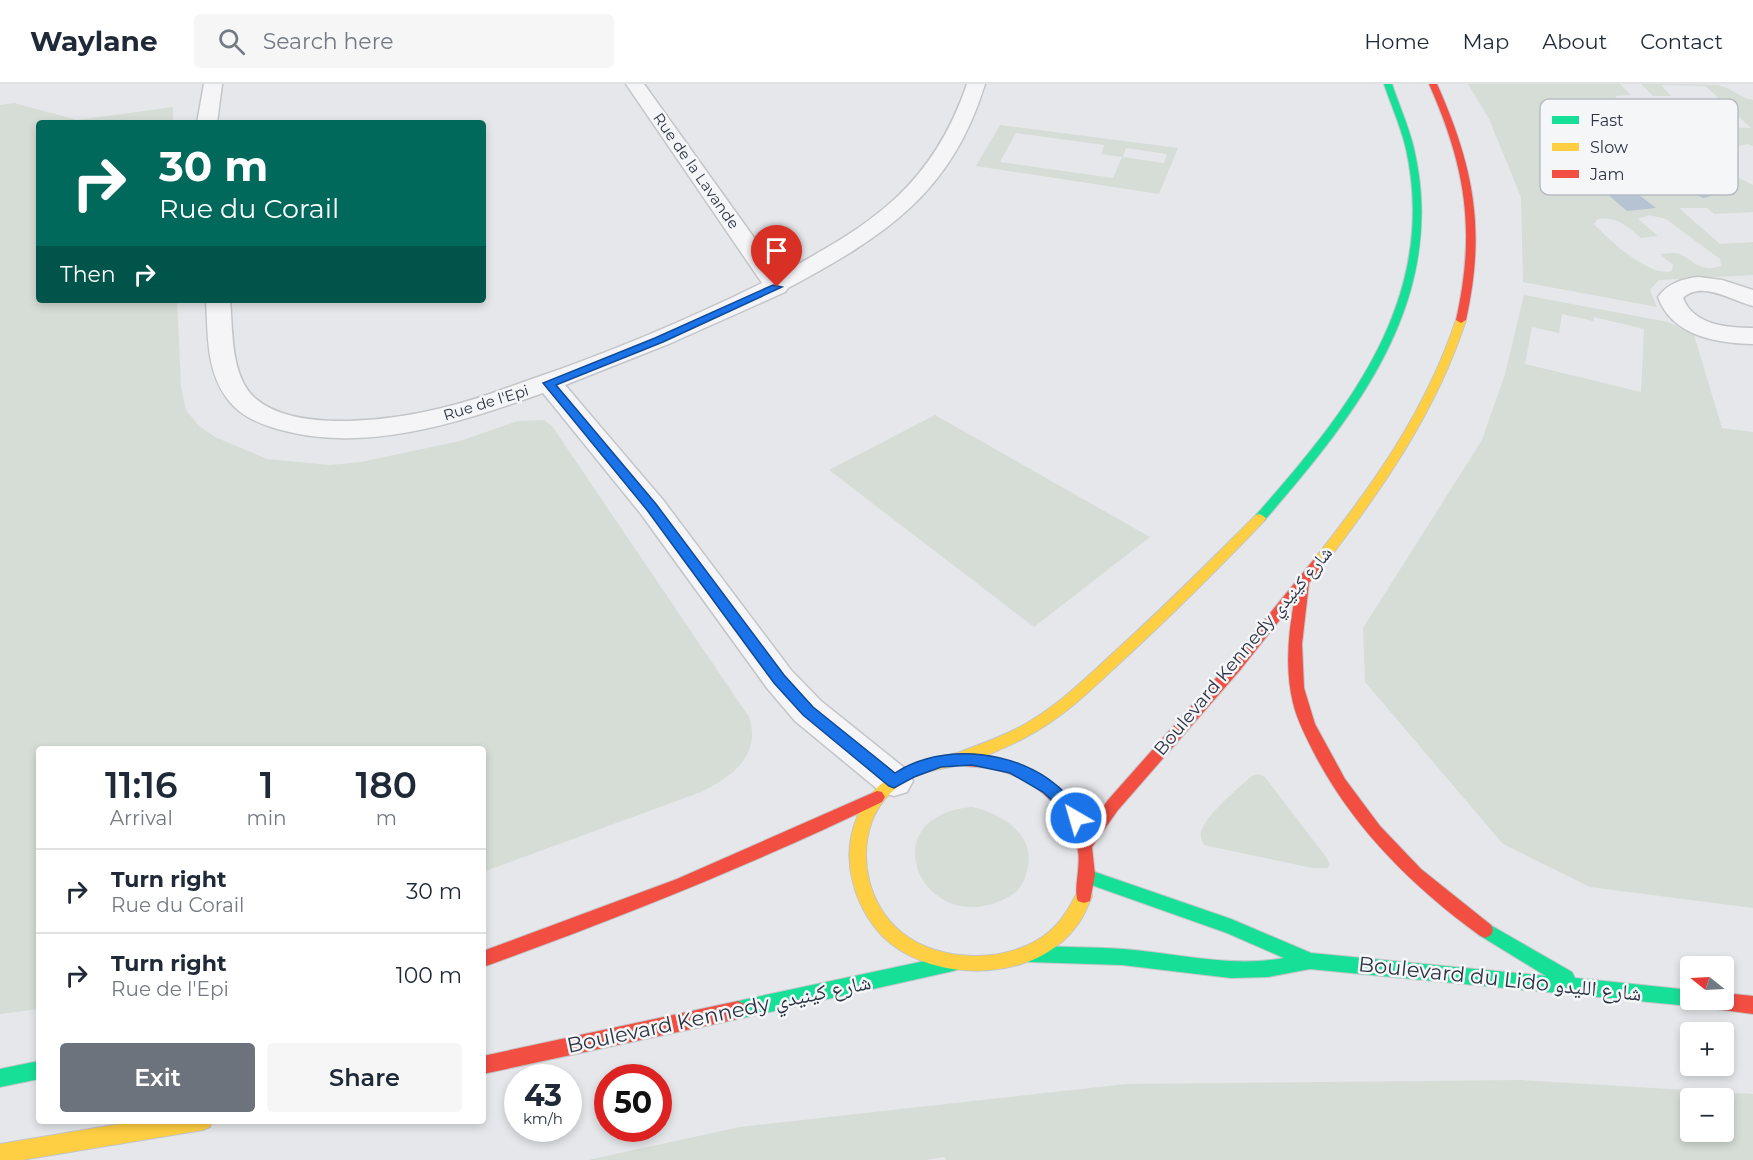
<!DOCTYPE html>
<html lang="en">
<head>
<meta charset="utf-8">
<style>
  :root { --surface:#fff; --page:#f6f6f7; --text:#1f2937; --muted:#747a83; --line:#e0e1e3; --accent:#6d737d }
  body { margin:0; font-family:Montserrat,"Noto Naskh Arabic",sans-serif; background:var(--page); color:var(--text); height:100vh; display:flex; flex-direction:column; font-size:22px; white-space:nowrap }
  * { box-sizing:border-box; margin:0 }
  p { font-size:20px; color:var(--muted) }
  .icon { flex:none; width:33px; height:33px; fill:none; stroke:currentColor; stroke-width:2; stroke-linecap:round; stroke-linejoin:round }
  .map { position:relative; flex:1; overflow:hidden }
  .sheet { position:absolute; left:36px; top:662px; width:450px; height:378px; display:flex; flex-direction:column; background:var(--surface); border-radius:6px; box-shadow:0 3px 9px #0003 }
  .sheet>* { flex:none }
  .banner { position:absolute; left:36px; top:36px; width:450px; height:183px; border-radius:6px; box-shadow:0 3px 9px #0003; background:#00695c; color:#fff; overflow:hidden }
  .needle { width:39px; rotate:288deg }
  .tools { position:absolute; left:1680px; top:872px; display:grid; gap:12px }
  .tools a { display:grid; place-items:center; width:54px; height:54px; border-radius:6px; background:var(--surface); box-shadow:0 3px 9px #0003; font-size:30px }
  .speed { position:absolute; left:504px; top:980px; display:flex; gap:12px; font-size:30px; font-weight:700; text-align:center }
  .speed>* { display:grid; place-content:center; width:78px; height:78px; border-radius:50%; background:var(--surface); box-shadow:0 3px 9px #0003; line-height:1 }
  .speed small { font-size:15px; font-weight:400 }
  .speed .limit { border:9px solid #d22; background:#fff; color:#111 }
  .pin { position:absolute; display:grid; place-items:center; width:51px; height:51px; color:#fff; margin:-62px -26px; border-radius:50% 50% 50% 0; rotate:-45deg; box-shadow:0 0 6px #0007 }
  .pin .icon { rotate:45deg }
  .me { position:absolute; width:66px; margin:-33px; rotate:322deg; stroke-linejoin:round; filter:drop-shadow(0 0 4px #0008) }
  .turn { display:flex; align-items:center; gap:21px; height:126px; padding:0 24px; font-size:27px }
  .turn .icon { width:78px; height:78px; stroke-width:2.5 }
  .turn b { display:block; font-size:42px; line-height:51px }
  .then { display:flex; align-items:center; height:57px; padding:0 24px; background:#0003; gap:12px; font-size:22px }
  .eta { display:flex; justify-content:space-evenly; align-items:center; height:102px; text-align:center }
  .eta b { font-size:36px; font-weight:600; line-height:42px }
  .button { display:flex; gap:12px; margin-top:auto; padding:12px 24px }
  .button a { flex:1; height:69px; border-radius:6px; background:var(--accent); color:#fff; font-size:24px; font-weight:600; line-height:69px; text-align:center }
  .button a+a { background:var(--page); color:var(--text) }
  ul { padding:0; list-style:none }
  li { display:flex; align-items:center; gap:18px; height:84px; padding:0 24px; border-top:2px solid var(--line) }
  li div { flex:1 }
  li b { display:block; font-size:22px }
  li em { font-style:normal }
  header { display:flex; align-items:center; gap:36px; box-sizing:border-box; height:84px; padding:0 30px; background:var(--surface); border-bottom:2px solid var(--line) }
  header strong { font-size:28px }
  nav { display:flex; gap:33px; margin-inline-start:auto; font-size:21px }
  .search { width:420px; height:54px; background:var(--page); display:flex; align-items:center; gap:15px; box-sizing:border-box; padding:0 21px; border-radius:6px; color:var(--muted); font-size:22px }
  .map>svg:first-child { display:block }
  .green { fill:#d6ddd6; fill-rule:evenodd }
  .water { fill:#b6c3d2 }
  .lines { fill:none; stroke-linecap:round; stroke-linejoin:round }
  .street-casing { stroke:#c3c5c8; stroke-width:3 }
  .fast-casing { stroke:#c3c5c8; stroke-width:2 }
  .slow-casing { stroke:#c3c5c8; stroke-width:2 }
  .jam-casing { stroke:#c3c5c8; stroke-width:2 }
  .street { fill:#f5f5f7; fill-rule:evenodd }
  .fast { fill:#16e098; fill-rule:evenodd }
  .slow { fill:#ffcf43; fill-rule:evenodd }
  .jam { fill:#f24e42; fill-rule:evenodd }
  .route { fill:#1a73e8; stroke:#114b97; stroke-width:1.5 }
  .labels { text-anchor:middle; stroke-width:5; stroke-linejoin:round; paint-order:stroke }
  .far-street-label { font-size:15px; fill:#2d3443; stroke:#f4f6f8 }
  .street-label { font-size:18px; fill:#2d3443; stroke:#f4f6f8 }
  .near-street-label { font-size:21px; fill:#2d3443; stroke:#f4f6f8 }
  .key { fill:#f4f6f8; stroke:#b8bcc2; stroke-width:1.5 }
  .key-label { font-size:16px; fill:#2d3443 }
</style>
</head>
<body>
<header>
<strong>Waylane</strong>
<div class="search"><svg class="icon" aria-label="search" viewBox="0 0 24 24"><circle cx="10" cy="10" r="6"/><path d="M15 15l6 6"/></svg>Search here</div>
<nav><a>Home</a><a>Map</a><a>About</a><a>Contact</a></nav>
</header>
<div class="map">
<svg width="1753" height="1076" viewBox="0 0 1753 1076">
  <rect width="100%" height="100%" fill="#e5e7ea"/>
  <path class="green" d="M 1468,0 L 1620,0 L 1631,11 L 1615,12 L 1651,51 L 1666,52 L 1674,60 L 1696,61 L 1690,54 L 1724,54 L 1713,43 L 1751,44 L 1734,28 L 1718,28 L 1708,18 L 1722,18 L 1706,2 L 1661,1 L 1671,12 L 1653,12 L 1641,0 C 1666,0 1695,0 1718,1 C 1732,4 1740,14 1753,16 L 1753,62 L 1748,60 L 1701,71 L 1717,80 L 1713,81 L 1753,101 L 1753,128 L 1714,130 L 1707,124 L 1679,124 L 1720,160 L 1753,158 L 1753,191 L 1659,196 L 1650,206 L 1657,223 L 1523,198 L 1521,113 L 1489,35 ZM 1649,131 L 1666,135 L 1720,175 L 1721,182 C 1701,189 1695,178 1680,170 C 1675,168 1666,170 1660,170 L 1673,181 L 1672,187 C 1650,194 1609,156 1594,140 L 1598,135 C 1617,132 1628,143 1641,154 L 1658,152 L 1638,135 Z
    M 14,19 L 77,36 L 173,23 L 173,39 L 39,39 L 39,216 L 177,216 L 181,303 L 186,326 L 198,341 L 215,353 L 267,375 L 330,381 L 361,378 L 460,357 L 518,337 L 544,336 L 552,342 L 749,633 C 762,672 731,693 701,708 L 483,788 L 483,664 L 39,664 L 39,925 L 0,930 L 0,21 Z
    M 1000,41 L 1178,64 L 1159,110 L 976,82 ZM 1016,49 L 1104,61 L 1101,70 L 1122,73 L 1113,94 L 1000,78 ZM 1126,64 L 1167,70 L 1164,79 L 1123,73 Z
    M 1524,211 L 1668,238 L 1694,251 L 1722,344 L 1753,348 L 1753,824 L 1590,803 L 1503,760 L 1365,598 L 1363,544 L 1482,356 L 1505,290 ZM 1562,230 L 1593,237 L 1594,233 L 1644,245 L 1641,308 L 1525,280 L 1532,243 L 1559,249 Z
    M 935,331 L 1150,453 L 1034,543 L 829,386 Z
    M 1259,690 L 1265,693 L 1326,773 L 1330,780 L 1328,784 L 1312,784 L 1204,761 C 1201,755 1199,749 1203,743 C 1212,726 1238,704 1253,691 Z
    M 972,723 C 1004,730 1039,753 1026,790 C 1024,799 1018,808 1010,812 C 925,861 866,732 972,723 Z
    M 1521,996 L 1753,1010 L 1753,1076 L 946,1076 L 945,1073 L 925,1076 L 588,1076 L 740,1043 L 1126,1000 ZM 1690,1014 L 1724,1014 L 1724,1047 L 1690,1047 Z"/>
  <path class="water" d="M 1679,91 L 1688,91 L 1723,109 L 1703,114 L 1667,96 Z
    M 1626,101 L 1656,124 L 1627,127 L 1599,103 Z"/>
  <g class="lines">
    <g class="street-casing">
      <path id="street" d="M 204,0 L 222,0 L 217,39 L 197,39 Z
        M 626,0 L 644,0 L 780,190 C 871,141 932,103 967,0 L 985,0 C 951,110 885,152 788,204 L 785,208 L 671,259 L 565,301 L 663,416 L 791,586 L 821,617 L 907,686 L 913,697 L 907,708 L 894,712 L 881,708 L 795,637 L 767,604 L 641,430 L 543,309 C 458,339 360,372 271,343 C 253,337 237,329 226,313 C 206,285 208,249 206,216 L 230,216 C 233,247 230,293 256,315 C 298,350 396,336 446,323 C 475,316 504,305 532,295 C 611,268 687,236 762,199 Z
        M 1698,193 L 1722,196 L 1753,206 L 1753,222 C 1732,217 1702,196 1683,214 C 1693,241 1728,244 1753,244 L 1753,260 C 1716,259 1672,252 1658,213 C 1668,199 1682,195 1698,193 Z"/>
    </g>
    <g class="fast-casing">
      <path id="fast" d="M 1384,0 L 1392,0 C 1399,21 1409,43 1414,65 C 1449,215 1356,331 1264,437 L 1256,437 L 1254,434 L 1256,431 C 1348,327 1439,214 1406,65 C 1401,43 1391,21 1384,0 Z
        M 1089,786 L 1231,835 L 1311,869 L 1546,892 L 1479,851 L 1477,846 L 1479,841 L 1485,838 L 1572,888 L 1575,894 L 1690,906 L 1690,915 L 1698,915 L 1696,920 L 1690,922 L 1310,885 L 1268,893 L 1231,894 L 1122,881 L 1030,878 L 1024,876 L 1021,870 L 1024,864 L 1030,862 C 1061,863 1092,863 1123,865 C 1176,869 1230,884 1284,874 L 1227,849 L 1083,798 L 1081,793 L 1083,788 Z
        M 953,871 L 959,873 L 962,879 L 959,885 L 953,887 L 738,935 L 732,932 L 729,926 L 732,920 L 738,917 Z
        M 39,977 L 39,995 L 0,1003 L 0,985 Z"/>
    </g>
    <g class="slow-casing">
      <path id="slow" d="M 1461,233 L 1466,236 C 1436,328 1383,404 1325,480 L 1315,480 L 1314,477 L 1315,474 C 1374,400 1426,326 1456,236 Z
        M 1260,430 L 1266,434 L 1264,437 C 1218,485 1171,532 1122,577 C 1092,605 1063,634 1026,653 C 1006,664 981,674 959,681 C 948,684 935,685 924,689 C 902,695 880,715 872,737 C 858,776 869,821 901,848 C 940,880 1012,880 1050,847 C 1063,836 1070,822 1078,807 L 1084,805 L 1090,807 L 1092,812 C 1088,821 1084,832 1078,840 C 1039,897 941,900 890,859 C 872,844 858,820 853,798 C 847,776 849,752 858,731 C 872,703 896,684 926,676 C 936,673 947,672 957,669 C 976,662 998,654 1016,645 C 1053,626 1082,598 1112,570 C 1162,525 1209,478 1256,431 Z
        M 143,1036 L 212,1036 L 210,1043 L 203,1046 L 22,1076 L 0,1076 L 0,1060 Z"/>
    </g>
    <g class="jam-casing">
      <path id="jam" d="M 1429,0 L 1437,0 C 1474,83 1486,146 1466,236 L 1461,239 L 1456,236 C 1476,147 1466,83 1429,0 Z
        M 1320,473 L 1326,477 L 1309,499 L 1302,560 L 1304,604 L 1315,640 L 1345,695 L 1380,742 L 1421,785 L 1491,841 L 1493,846 L 1491,851 L 1485,854 L 1479,851 C 1412,802 1353,744 1314,669 C 1306,653 1297,636 1293,619 C 1285,586 1288,551 1294,518 L 1241,585 L 1118,726 L 1092,763 L 1095,791 L 1090,817 L 1084,819 L 1078,817 C 1073,807 1081,782 1078,767 C 1069,726 1035,694 994,685 C 980,682 966,684 953,679 L 950,675 L 953,671 C 963,667 975,670 985,671 C 1031,678 1067,704 1087,745 L 1108,716 L 1231,577 L 1315,474 Z
        M 877,707 L 882,708 L 885,713 L 882,718 C 752,781 619,834 483,883 L 483,867 L 677,795 Z
        M 1724,909 L 1753,912 L 1753,930 L 1700,923 L 1694,921 L 1691,915 L 1724,915 Z
        M 738,917 L 744,920 L 747,926 L 744,932 L 738,935 L 483,990 L 483,972 Z"/>
    </g>
    <use href="#street" class="street"/>
    <use href="#fast" class="fast"/>
    <use href="#slow" class="slow"/>
    <use href="#jam" class="jam"/>
  </g>
  <path class="route" d="M 773,201 L 782,203 L 663,258 L 556,301 L 656,420 L 784,591 L 813,623 L 895,689 C 952,651 1052,671 1083,734 L 1081,739 L 1076,741 L 1070,739 L 1054,718 L 1043,708 L 1010,689 L 972,681 L 941,683 L 914,693 L 894,704 L 889,702 L 803,631 L 774,599 L 647,426 L 543,299 L 655,254 Z"/>
  <g class="labels">
    <g class="far-street-label">
      <text transform="translate(696 87) rotate(55)" y="5">Rue de la Lavande</text>
      <text transform="translate(486 319) rotate(-17)" y="5">Rue de l'Epi</text>
    </g>
    <g class="street-label">
      <text transform="translate(1243 567) rotate(-50)" y="6">Boulevard Kennedy شارع كينيدي</text>
    </g>
    <g class="near-street-label">
      <text transform="translate(1500 895) rotate(6)" y="7">Boulevard du Lido شارع الليدو</text>
      <text transform="translate(719 930) rotate(-12)" y="7">Boulevard Kennedy شارع كينيدي</text>
    </g>
  </g>
  <rect x="1540" y="15" width="198" height="96" rx="9" class="key"/>
  <rect x="1552" y="32" width="27" height="8" fill="#16e098"/>
  <rect x="1552" y="59" width="27" height="8" fill="#ffcf43"/>
  <rect x="1552" y="86" width="27" height="8" fill="#f24e42"/>
  <g class="key-label">
    <text x="1590" y="42">Fast</text>
    <text x="1590" y="69">Slow</text>
    <text x="1590" y="96">Jam</text>
  </g>
</svg>
<div class="tools">
<a><svg class="needle" viewBox="-14 -14 28 28"><path d="M0-13l5 13h-10z" fill="#e53935"/><path d="M0 13l5-13h-10z" fill="#747a83"/></svg></a>
<a>+</a>
<a>−</a>
</div>
<div class="speed"><div>43<small>km/h</small></div><div class="limit">50</div></div>
<div class="pin" style="left:777px;top:203px;background:#d93025"><svg class="icon" aria-label="arrive" viewBox="0 0 24 24"><path d="M6 21V4h12l-3 4 3 4H6"/></svg></div>
<svg class="me" style="left:1076px;top:734px" viewBox="-20 -20 40 40"><circle r="17" fill="#1a73e8" stroke="#fff" stroke-width="3"/><path d="M0-11L8 9 0 5-8 9z" fill="#fff"/></svg>
<div class="banner">
<div class="turn"><svg class="icon" aria-label="right" viewBox="0 0 24 24"><path d="M7 20v-9h11M14 6l5 5-5 5"/></svg><div><b>30 m</b>Rue du Corail</div></div>
<div class="then">Then<svg class="icon" aria-label="right" viewBox="0 0 24 24"><path d="M7 20v-9h11M14 6l5 5-5 5"/></svg></div>
</div>
<section class="sheet">
<div class="eta">
<div><b>11:16</b><p>Arrival</p></div>
<div><b>1</b><p>min</p></div>
<div><b>180</b><p>m</p></div>
</div>
<ul>
<li><svg class="icon" aria-label="right" viewBox="0 0 24 24"><path d="M7 20v-9h11M14 6l5 5-5 5"/></svg><div><b>Turn right</b><p>Rue du Corail</p></div><em>30 m</em></li>
<li><svg class="icon" aria-label="right" viewBox="0 0 24 24"><path d="M7 20v-9h11M14 6l5 5-5 5"/></svg><div><b>Turn right</b><p>Rue de l'Epi</p></div><em>100 m</em></li>
</ul>
<div class="button"><a>Exit</a><a>Share</a></div>
</section>
</div>
</body>
</html>
